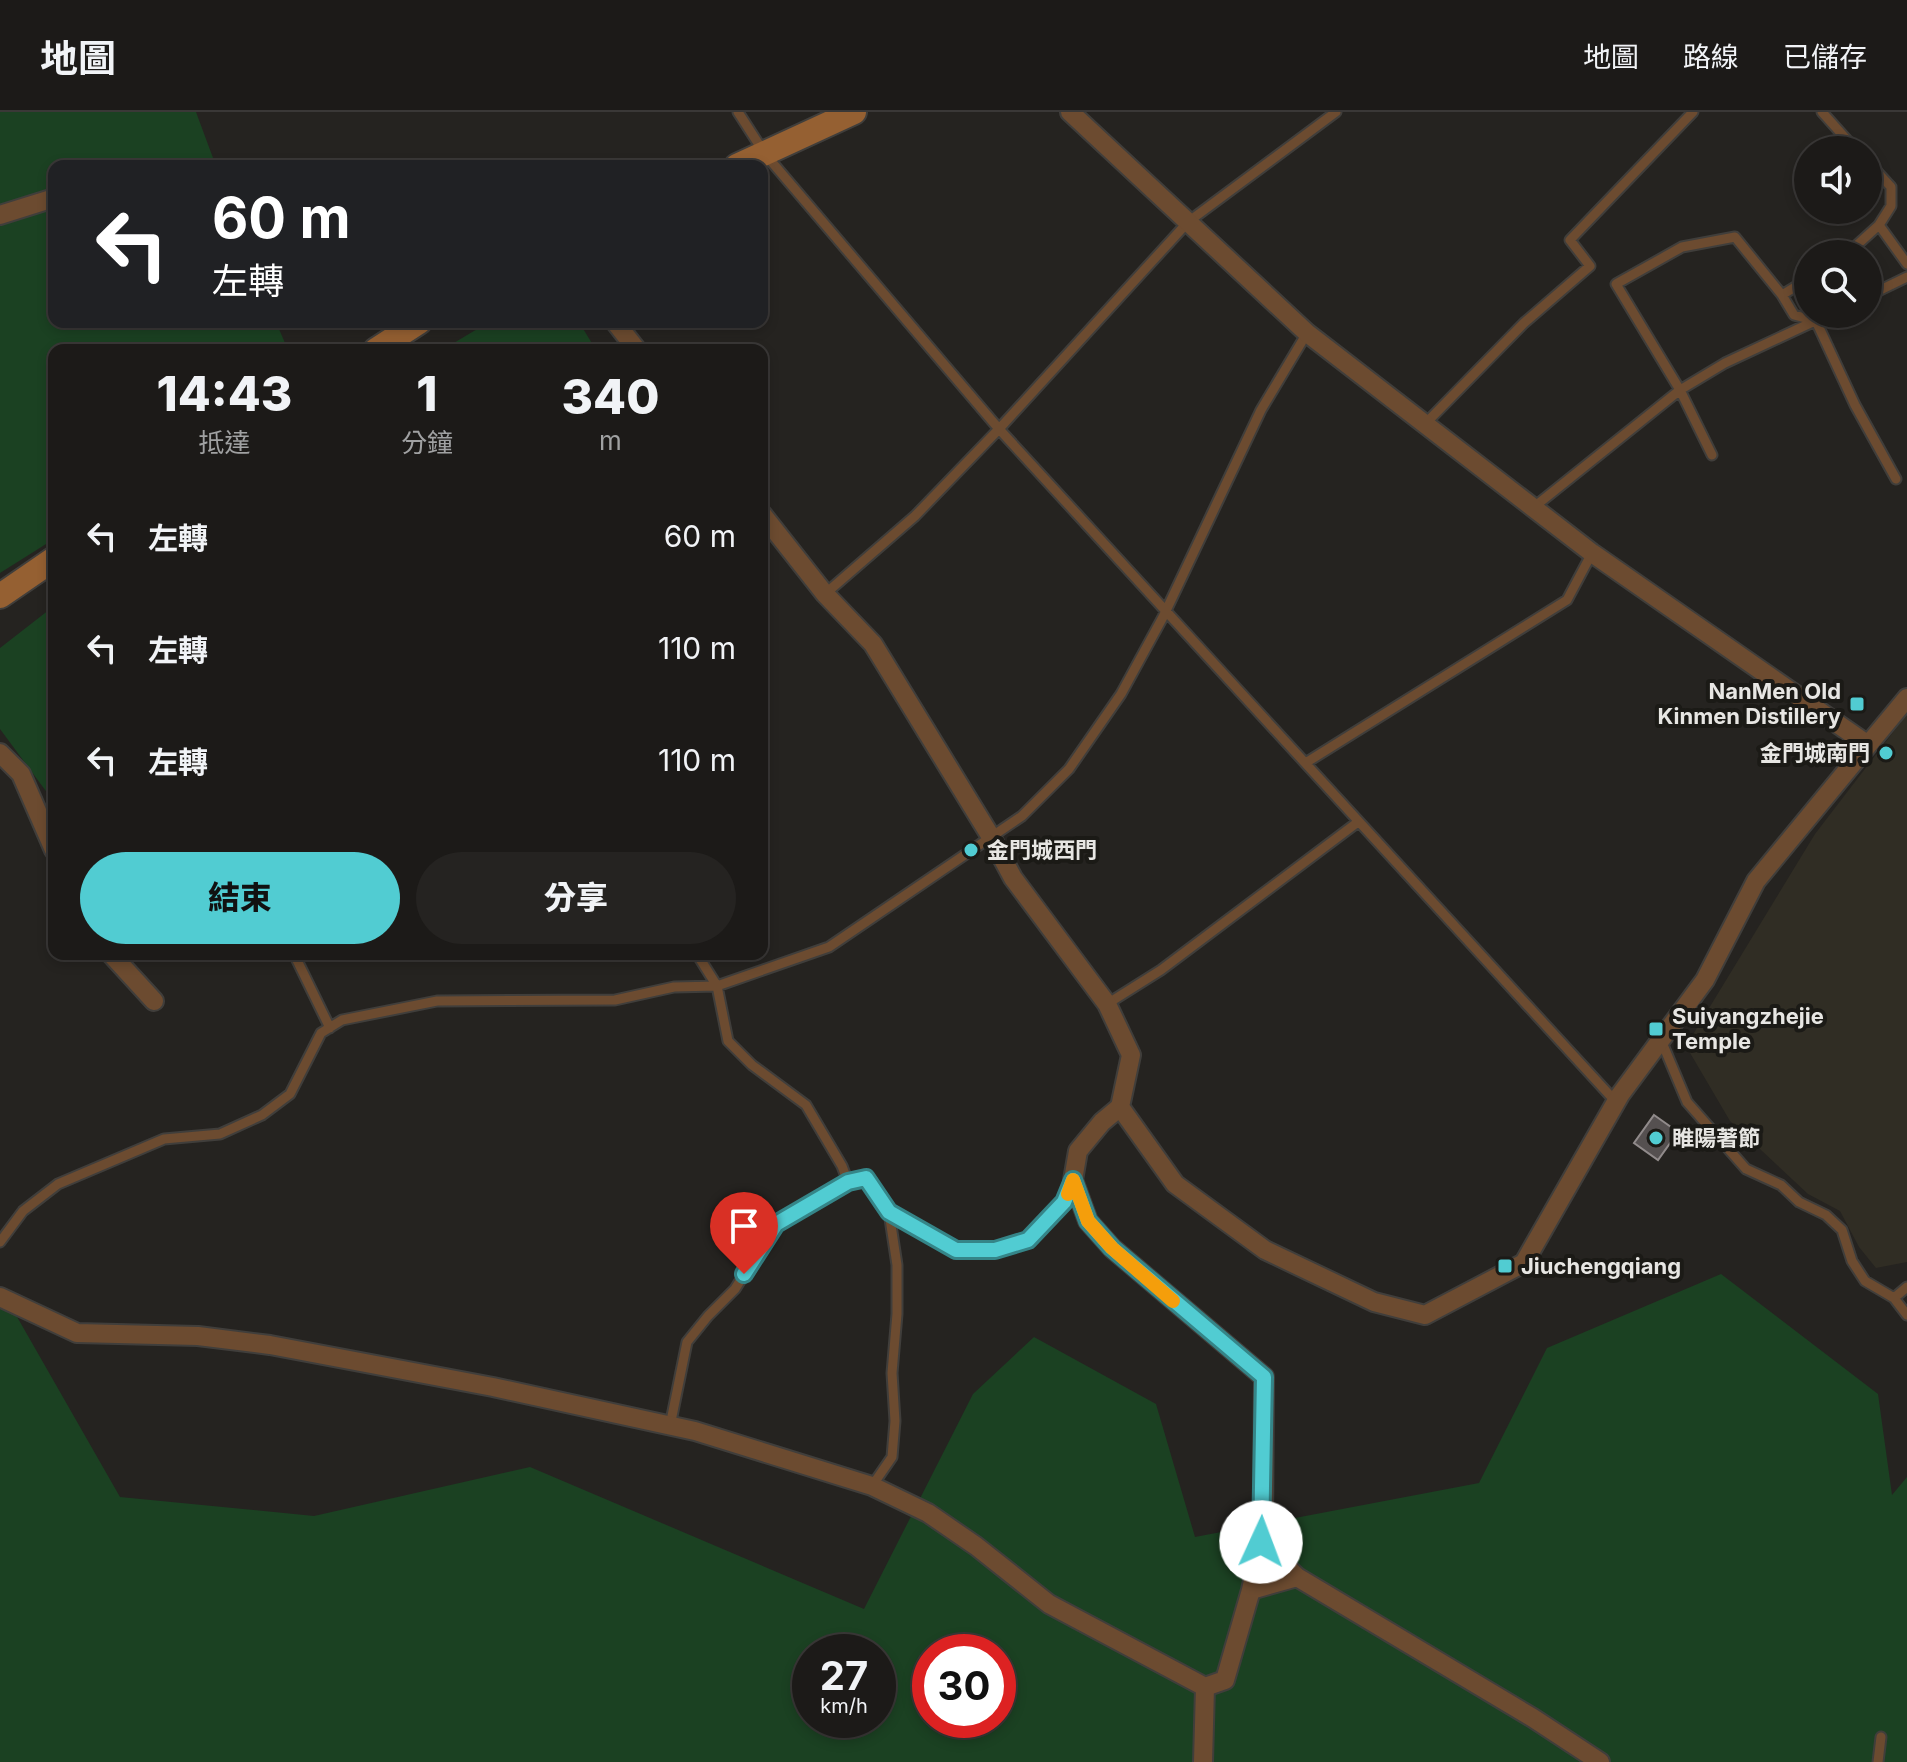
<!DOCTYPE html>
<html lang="zh-TW">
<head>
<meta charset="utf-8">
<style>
  :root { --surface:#1c1a18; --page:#252321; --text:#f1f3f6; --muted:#a0a1a2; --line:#3a3837; --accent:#51ccd2 }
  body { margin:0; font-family:Inter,"Noto Sans TC",sans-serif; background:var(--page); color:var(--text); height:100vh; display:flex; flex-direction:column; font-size:30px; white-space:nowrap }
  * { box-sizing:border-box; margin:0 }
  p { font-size:26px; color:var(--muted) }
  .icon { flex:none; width:44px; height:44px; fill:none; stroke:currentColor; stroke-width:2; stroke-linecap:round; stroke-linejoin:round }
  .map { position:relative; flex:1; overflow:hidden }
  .panel { position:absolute; left:48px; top:232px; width:720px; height:616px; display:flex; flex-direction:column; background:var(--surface); border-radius:16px; box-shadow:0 4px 12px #0003,0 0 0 2px var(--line) }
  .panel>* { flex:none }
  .guide { position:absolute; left:48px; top:48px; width:720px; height:168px; border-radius:16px; box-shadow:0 4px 12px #0003,0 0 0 2px var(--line); background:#202124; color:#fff; overflow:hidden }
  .controls { position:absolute; left:1794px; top:24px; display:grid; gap:16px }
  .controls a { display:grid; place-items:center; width:88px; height:88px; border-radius:50%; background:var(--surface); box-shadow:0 4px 12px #0003,0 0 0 2px var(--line); font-size:40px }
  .speed { position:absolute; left:792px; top:1522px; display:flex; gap:16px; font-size:40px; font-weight:700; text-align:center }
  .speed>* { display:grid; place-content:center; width:104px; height:104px; border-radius:50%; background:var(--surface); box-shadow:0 4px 12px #0003,0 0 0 2px var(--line); line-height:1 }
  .speed small { font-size:20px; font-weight:400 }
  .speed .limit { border:12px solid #d22; background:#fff; color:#111 }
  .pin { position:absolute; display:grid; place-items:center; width:68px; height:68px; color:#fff; margin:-82px -34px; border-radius:50% 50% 50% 0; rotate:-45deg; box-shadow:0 0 8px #0007 }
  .pin .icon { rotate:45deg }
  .me { position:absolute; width:88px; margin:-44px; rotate:2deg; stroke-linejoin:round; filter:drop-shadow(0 0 6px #0008) }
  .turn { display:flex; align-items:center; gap:28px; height:168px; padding:0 32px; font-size:36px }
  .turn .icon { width:104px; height:104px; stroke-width:2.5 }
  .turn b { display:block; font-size:56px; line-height:68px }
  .eta { display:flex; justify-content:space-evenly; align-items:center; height:136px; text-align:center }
  .eta b { font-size:48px; font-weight:800; line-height:56px }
  .button { display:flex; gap:16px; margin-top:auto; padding:16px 32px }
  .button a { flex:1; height:92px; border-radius:48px; background:var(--accent); color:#111; font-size:32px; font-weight:800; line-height:92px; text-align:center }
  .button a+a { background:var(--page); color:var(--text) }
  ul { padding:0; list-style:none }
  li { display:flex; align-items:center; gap:24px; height:112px; padding:0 32px }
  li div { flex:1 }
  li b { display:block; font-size:30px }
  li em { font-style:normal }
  header { display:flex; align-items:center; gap:48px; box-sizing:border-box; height:112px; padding:0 40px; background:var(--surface); border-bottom:2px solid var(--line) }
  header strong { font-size:38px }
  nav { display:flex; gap:44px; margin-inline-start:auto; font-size:28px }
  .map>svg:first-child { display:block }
  .built { fill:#302d24 }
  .green { fill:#1b4122; fill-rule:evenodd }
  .building { fill:#555050; stroke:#918b8b; stroke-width:2 }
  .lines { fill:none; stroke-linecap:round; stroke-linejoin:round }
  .service-casing { stroke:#403e3b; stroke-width:13 }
  .minor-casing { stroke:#403e3b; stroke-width:22 }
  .secondary-casing { stroke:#403e3b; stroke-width:28 }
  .service { stroke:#6c4b30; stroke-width:9 }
  .minor { stroke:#6c4b30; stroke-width:18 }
  .secondary { stroke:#956032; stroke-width:24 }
  .route-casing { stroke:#358588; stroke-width:20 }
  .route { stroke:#51ccd2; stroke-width:14 }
  .slow { stroke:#f59e0b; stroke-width:14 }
  .poi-dot { fill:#51ccd2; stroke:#1b1a16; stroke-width:3 }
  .labels { text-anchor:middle; stroke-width:8; stroke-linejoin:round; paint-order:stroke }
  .poi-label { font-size:22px; font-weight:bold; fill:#e7e6e3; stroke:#1b1a16; text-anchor:start }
</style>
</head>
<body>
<header>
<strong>地圖</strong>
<nav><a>地圖</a><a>路線</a><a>已儲存</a></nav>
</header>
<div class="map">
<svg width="1907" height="1650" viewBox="0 0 1907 1650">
  <rect width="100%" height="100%" fill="#252320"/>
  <path class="built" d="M 1907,602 L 1907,1150 L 1876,1156 L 1859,1135 L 1840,1099 L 1808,1082 L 1730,1009 L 1686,934 L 1815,722 Z"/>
  <path class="green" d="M 0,0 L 196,0 L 216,54 L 54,54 L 54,210 L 276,210 L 288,238 L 54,238 L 54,427 L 0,461 Z
    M 489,210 L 579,210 L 596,238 L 442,238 Z
    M 54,494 L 54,690 L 0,617 L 0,536 Z
    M 1721,1162 L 1878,1282 L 1892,1383 L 1907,1365 L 1907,1650 L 0,1650 L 0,1175 L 120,1385 L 314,1404 L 530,1355 L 864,1497 L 973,1282 L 1034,1225 L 1156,1292 L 1195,1425 L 1479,1371 L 1547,1236 ZM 810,1540 L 878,1540 L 878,1608 L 810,1608 ZM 930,1540 L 998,1540 L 998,1608 L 930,1608 Z"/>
  <path class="building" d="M 1654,1003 L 1678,1020 L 1658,1048 L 1634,1031 Z"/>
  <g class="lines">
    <g class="service-casing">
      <path id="service" d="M 738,0 L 765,42 L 999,317 L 1616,990
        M 1822,0 L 1856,38
        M 1879,113 L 1907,152
        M 1847,142 L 1879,113 L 1891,94 L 1891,75 L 1868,50
        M 1782,183 L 1808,167
        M 1868,184 L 1907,165
        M 1425,312 L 1524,211 L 1590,154 L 1570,128 L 1693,0
        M 1712,343 L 1680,278 L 1616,172 L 1682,135 L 1735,125 L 1782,183 L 1794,203 L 1816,209 L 1855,293 L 1896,367
        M 1534,395 L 1680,278 L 1725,251 L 1830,202
        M 825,482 L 915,404 L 999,317 L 1188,110 L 1336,0
        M 1307,650 L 1567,488 L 1592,441
        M 294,842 L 330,916
        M 1107,892 L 1161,858 L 1358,710
        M 1661,928 L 1687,990 L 1746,1057 L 1781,1073 L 1799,1090 L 1826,1103 L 1842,1118 L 1852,1149 L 1865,1169 L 1894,1186 L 1907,1175
        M 848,1070 L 866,1066 L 889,1100 L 897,1153 L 897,1202 L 892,1261 L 895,1309 L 892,1345 L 872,1374
        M 889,1100 L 956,1138 L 995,1138 L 1028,1128 L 1064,1090 L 1072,1072
        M 0,1130 L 23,1099 L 58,1072 L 164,1027 L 220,1022 L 262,1003 L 290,982 L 321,921 L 342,908 L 437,889 L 615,888 L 674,875 L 717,874 L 829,835 L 1022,704 L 1069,657 L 1121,582 L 1163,505 L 1261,298 L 1307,221
        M 1894,1186 L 1907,1203
        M 670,1314 L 687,1230 L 708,1204 L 735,1177 L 776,1112 L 848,1070 L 842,1054 L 806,993 L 752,953 L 728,929 L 717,874 L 697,842
        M 1878,1650 L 1881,1625"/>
    </g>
    <g class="minor-casing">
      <path id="minor" d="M 1070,0 L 1307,221 L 1592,441 L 1868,633 L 1907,586
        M 0,103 L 54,86
        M 615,210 L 637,238
        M 762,402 L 825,482 L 873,532 L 991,725 L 1013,766 L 1107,892 L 1131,943 L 1120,995 L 1175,1072 L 1265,1138 L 1374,1190 L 1425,1203 L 1524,1151 L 1620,983 L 1705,868 L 1756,769 L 1868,633
        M 0,641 L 21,662 L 54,738
        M 111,842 L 154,889
        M 0,1185 L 77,1221 L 198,1224 L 270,1233 L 493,1275 L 695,1319 L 872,1374 L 928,1401 L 976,1434 L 1049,1492 L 1205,1575 L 1225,1568 L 1251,1478 L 1263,1422 L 1264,1265 L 1112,1136 L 1088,1109 L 1073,1068 L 1078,1039 L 1102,1010 L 1120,995
        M 1261,1430 L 1297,1465
        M 1251,1478 L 1297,1465 L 1533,1606 L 1600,1650
        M 1203,1650 L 1205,1575"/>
    </g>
    <g class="secondary-casing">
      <path id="secondary" d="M 737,54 L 854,0
        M 376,238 L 419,210
        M 0,484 L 54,447"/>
    </g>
    <use href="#service" class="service"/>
    <use href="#minor" class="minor"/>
    <use href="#secondary" class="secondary"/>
  </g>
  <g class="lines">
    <g class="route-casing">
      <path id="route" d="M 744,1162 L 776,1112 L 848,1070 L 866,1066 L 889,1100 L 956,1138 L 995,1138 L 1028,1128 L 1064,1090 L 1073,1068 L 1088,1109 L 1112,1136 L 1264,1265 L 1261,1430"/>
    </g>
    <use href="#route" class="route"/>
    <path class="slow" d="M 1068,1082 L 1073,1068 L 1088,1109 L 1112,1136 L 1173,1189"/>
  </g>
  <g class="poi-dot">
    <rect x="1849" y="584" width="16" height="16" rx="4"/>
    <circle cx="1886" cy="641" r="8"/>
    <circle cx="971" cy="738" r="8"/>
    <rect x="1648" y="909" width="16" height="16" rx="4"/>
    <circle cx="1656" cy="1026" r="8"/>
    <rect x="1497" y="1146" width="16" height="16" rx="4"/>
  </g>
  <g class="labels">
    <g class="poi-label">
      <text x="1841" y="587" text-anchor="end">NanMen Old<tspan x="1841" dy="25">Kinmen Distillery</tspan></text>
      <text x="1870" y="649" text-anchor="end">金門城南門</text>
      <text x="987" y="746">金門城西門</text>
      <text x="1672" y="912">Suiyangzhejie<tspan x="1672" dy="25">Temple</tspan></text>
      <text x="1672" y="1034">睢陽著節</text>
      <text x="1521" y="1162">Jiuchengqiang</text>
    </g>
  </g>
</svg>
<div class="controls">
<a><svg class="icon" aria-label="sound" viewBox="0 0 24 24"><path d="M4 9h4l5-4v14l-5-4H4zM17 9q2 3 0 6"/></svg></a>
<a><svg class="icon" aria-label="search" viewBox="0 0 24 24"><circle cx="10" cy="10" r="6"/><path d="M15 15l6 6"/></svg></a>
</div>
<div class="speed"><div>27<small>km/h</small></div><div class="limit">30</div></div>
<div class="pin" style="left:744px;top:1162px;background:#d93025"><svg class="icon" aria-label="arrive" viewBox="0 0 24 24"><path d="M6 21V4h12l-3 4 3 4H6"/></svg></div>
<svg class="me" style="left:1261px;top:1430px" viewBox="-20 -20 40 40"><circle r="19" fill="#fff"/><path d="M0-13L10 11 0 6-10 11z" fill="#51ccd2"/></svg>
<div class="guide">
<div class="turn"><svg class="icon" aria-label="left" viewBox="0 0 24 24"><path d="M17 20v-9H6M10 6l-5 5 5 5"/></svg><div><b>60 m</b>左轉</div></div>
</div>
<section class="panel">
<div class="eta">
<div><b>14:43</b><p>抵達</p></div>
<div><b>1</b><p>分鐘</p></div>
<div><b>340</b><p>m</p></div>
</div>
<ul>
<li><svg class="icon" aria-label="left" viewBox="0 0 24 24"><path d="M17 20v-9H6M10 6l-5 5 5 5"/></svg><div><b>左轉</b></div><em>60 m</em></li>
<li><svg class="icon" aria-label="left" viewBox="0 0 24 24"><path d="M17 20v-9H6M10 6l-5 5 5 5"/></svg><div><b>左轉</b></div><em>110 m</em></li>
<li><svg class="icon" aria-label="left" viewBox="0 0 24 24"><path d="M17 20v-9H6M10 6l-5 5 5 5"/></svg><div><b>左轉</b></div><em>110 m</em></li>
</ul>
<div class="button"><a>結束</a><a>分享</a></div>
</section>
</div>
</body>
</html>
